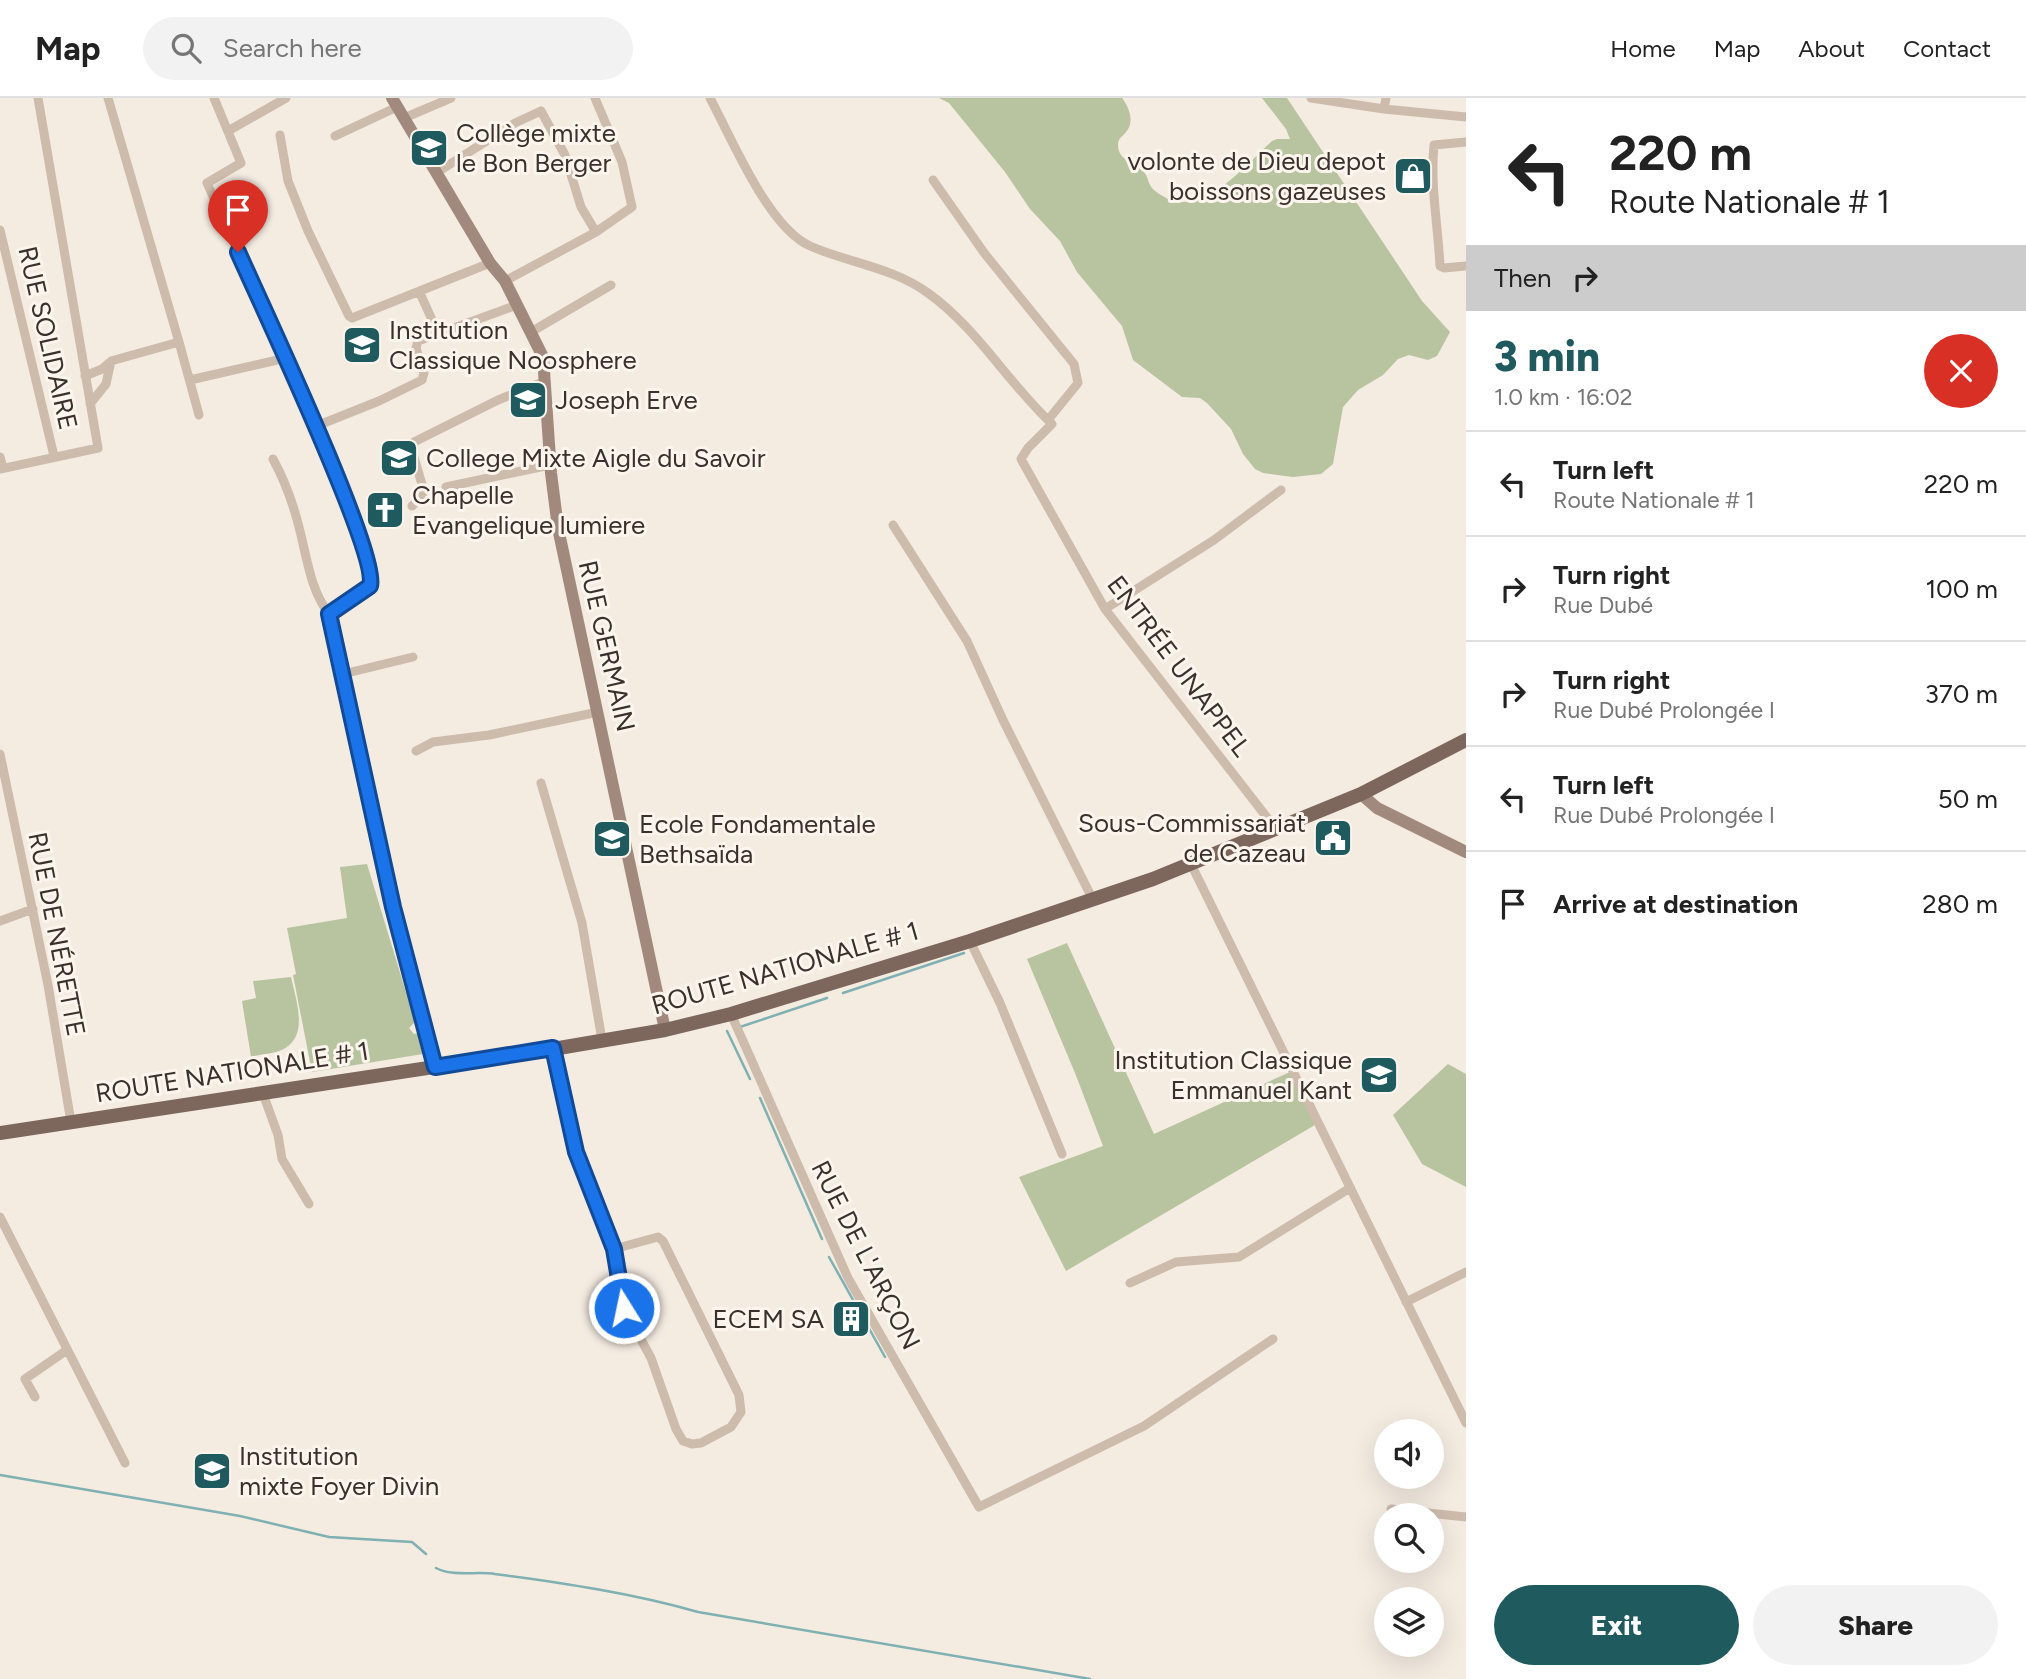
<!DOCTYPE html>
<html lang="en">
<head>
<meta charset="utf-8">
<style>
  :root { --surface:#fff; --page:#f2f2f2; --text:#222; --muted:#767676; --line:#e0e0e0; --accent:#1f5a5e }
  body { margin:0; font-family:Figtree,sans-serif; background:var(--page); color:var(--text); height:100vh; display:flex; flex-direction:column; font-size:26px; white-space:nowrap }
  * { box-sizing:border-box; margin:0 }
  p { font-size:23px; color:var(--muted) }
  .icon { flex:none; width:38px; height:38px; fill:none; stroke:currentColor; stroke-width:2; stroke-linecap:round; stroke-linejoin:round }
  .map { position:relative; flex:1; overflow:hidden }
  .details { display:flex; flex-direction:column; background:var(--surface); width:560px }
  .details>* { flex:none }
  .top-card { background:#fff; color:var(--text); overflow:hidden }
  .tools { position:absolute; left:1374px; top:1321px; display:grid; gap:14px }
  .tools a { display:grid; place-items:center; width:70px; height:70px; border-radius:50%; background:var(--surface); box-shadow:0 7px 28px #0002; font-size:35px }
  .pin { position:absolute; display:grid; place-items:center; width:60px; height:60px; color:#fff; margin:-72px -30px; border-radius:50% 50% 50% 0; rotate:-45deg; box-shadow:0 0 7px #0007 }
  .pin .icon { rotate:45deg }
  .me { position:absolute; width:77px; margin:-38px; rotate:350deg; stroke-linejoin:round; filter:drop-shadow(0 0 5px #0008) }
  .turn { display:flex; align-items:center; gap:24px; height:147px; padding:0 28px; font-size:32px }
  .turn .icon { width:91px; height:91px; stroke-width:2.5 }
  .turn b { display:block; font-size:49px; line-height:60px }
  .then { display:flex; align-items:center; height:66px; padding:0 28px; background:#0003; gap:14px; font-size:26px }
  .round { display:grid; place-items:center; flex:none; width:74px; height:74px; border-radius:37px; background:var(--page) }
  .summary { display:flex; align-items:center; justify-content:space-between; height:119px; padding:0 28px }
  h1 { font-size:42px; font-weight:800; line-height:52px; color:var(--accent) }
  .cta { display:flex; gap:14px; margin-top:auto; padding:14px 28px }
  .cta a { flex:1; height:80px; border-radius:42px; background:var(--accent); color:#fff; font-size:28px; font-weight:800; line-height:80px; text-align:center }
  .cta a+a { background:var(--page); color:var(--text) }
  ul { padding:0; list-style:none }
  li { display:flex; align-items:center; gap:21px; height:105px; padding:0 28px; border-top:2px solid var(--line) }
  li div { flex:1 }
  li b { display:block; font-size:26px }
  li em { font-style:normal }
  header { display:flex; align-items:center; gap:42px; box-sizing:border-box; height:98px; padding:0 35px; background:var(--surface); border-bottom:2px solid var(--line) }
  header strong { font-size:33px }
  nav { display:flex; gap:38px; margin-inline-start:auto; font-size:24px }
  .search { width:490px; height:63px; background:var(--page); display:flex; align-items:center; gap:18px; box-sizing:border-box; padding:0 24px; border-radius:38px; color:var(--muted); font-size:26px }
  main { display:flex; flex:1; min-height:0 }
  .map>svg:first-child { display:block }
  .green { fill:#b8c4a0 }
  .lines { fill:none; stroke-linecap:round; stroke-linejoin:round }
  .stream { stroke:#7fb0b2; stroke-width:2.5 }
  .street { stroke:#cdbbac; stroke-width:9 }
  .secondary { stroke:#a18a7d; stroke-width:12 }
  .primary { stroke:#7d675c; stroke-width:14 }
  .route-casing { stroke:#114b97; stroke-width:18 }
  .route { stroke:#1a73e8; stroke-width:12 }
  .labels { text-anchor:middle; stroke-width:6; stroke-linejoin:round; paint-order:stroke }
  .poi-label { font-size:26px; fill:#3b302b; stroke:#fbf5ee; text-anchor:start }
  .street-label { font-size:26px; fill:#3b302b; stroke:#fbf5ee }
</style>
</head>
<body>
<header>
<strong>Map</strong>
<div class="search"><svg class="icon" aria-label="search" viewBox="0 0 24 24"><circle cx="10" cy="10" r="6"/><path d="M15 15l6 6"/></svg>Search here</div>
<nav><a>Home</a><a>Map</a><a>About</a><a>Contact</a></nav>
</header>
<main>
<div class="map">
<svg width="1466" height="1581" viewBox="0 0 1466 1581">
  <rect width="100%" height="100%" fill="#f4ebe1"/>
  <path class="green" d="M 939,0 L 1122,0 C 1129,9 1135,24 1126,34 C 1122,39 1118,40 1118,47 C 1118,65 1139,64 1146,77 C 1148,80 1148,84 1150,87 C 1153,93 1160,96 1166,100 C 1205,119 1246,66 1272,43 L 1277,41 L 1290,41 L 1286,31 L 1262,0 L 1287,0 L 1422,203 L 1450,234 L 1437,258 L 1428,262 L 1409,257 L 1398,261 L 1383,277 L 1358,292 L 1343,309 L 1333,366 L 1321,376 L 1293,379 L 1263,375 L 1255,371 L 1243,356 L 1231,331 L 1207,305 L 1200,300 L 1182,299 L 1133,262 L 1122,228 L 1077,174 L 1060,143 L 1030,111 L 1005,74 L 949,5 Z
    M 367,766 L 415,924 L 409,930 L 414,936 L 419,935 L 425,953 L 423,956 L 312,974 L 293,877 L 296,876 L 287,830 L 347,820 L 340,769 Z
    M 1067,845 L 1154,1036 L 1290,974 L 1315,1027 L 1066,1173 L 1019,1079 L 1103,1048 L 1075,975 L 1027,861 Z
    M 291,879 C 296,903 311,941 279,953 C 271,956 260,956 251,959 L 242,903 L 256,900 L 253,883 Z
    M 1448,966 L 1466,976 L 1466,1089 L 1422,1066 L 1393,1017 Z"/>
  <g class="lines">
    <path class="stream" d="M 843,895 L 964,855
      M 740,929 L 827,900
      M 727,933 L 750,981
      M 760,1000 L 822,1141
      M 829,1159 L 885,1259
      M 0,1377 L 240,1418 L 329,1439 L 412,1444 L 426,1456
      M 436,1470 C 453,1479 477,1473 495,1476 C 563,1485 632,1495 698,1514 L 1090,1581"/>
    <path class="street" d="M 214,0 L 241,65 L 207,85 L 286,260 L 351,415 L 371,477 L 370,488 L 329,516
      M 710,0 C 732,41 768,129 810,148 C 849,165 892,169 928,195 C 977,230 1008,285 1052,326 L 1028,350 L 1021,361 L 1105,511 L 1276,731
      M 1311,0 L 1384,11 L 1466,19
      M 1384,11 L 1386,0
      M 404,20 L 451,0
      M 228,33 L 286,0
      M 280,37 L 288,83 L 308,133 L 349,218 L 352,220 L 490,165
      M 335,38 L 397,9
      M 1466,44 L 1434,47 C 1430,88 1438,127 1440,168 L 1444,170 L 1466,168
      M 436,75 L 515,25 L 541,13 L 565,57 L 581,109 L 596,134
      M 933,82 L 985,156 L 1074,266 L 1078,285 L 1048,322
      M 0,132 L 54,358
      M 505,183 L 596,134 L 632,109 L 622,64 L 595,0
      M 419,193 L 438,235
      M 531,234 L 611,187
      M 179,244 L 199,317
      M 85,278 L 102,271 L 109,265
      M 190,282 L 286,260
      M 90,306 L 106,286 L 111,263 L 179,244 L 108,0
      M 314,329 L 379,303 L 422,282 L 424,275 L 416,250 L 418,243 L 517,207
      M 0,359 L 3,370
      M 273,361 C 286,385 294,408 300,433 C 307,461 311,493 329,516 L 393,809 L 435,969
      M 0,371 L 98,350 L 38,0
      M 446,389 L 550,367
      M 412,408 L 423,397 L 423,390 L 412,352 L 414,344 L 498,302 L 543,284
      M 893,427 L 967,543 L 1003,622 L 1093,802
      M 1105,511 L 1214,442 L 1281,392
      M 343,576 L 413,559
      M 416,653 L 433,644 L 489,637 L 598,614
      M 0,656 L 48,887 L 71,1024
      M 541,685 L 582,825 L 602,942
      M 1191,766 L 1466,1325
      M 0,823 L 33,811
      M 970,843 L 1000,905 L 1062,1056
      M 731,916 L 848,1180 L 979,1409 L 1144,1328 L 1273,1241
      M 553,951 L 576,1054 L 614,1151 L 624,1210 L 651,1260 L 676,1331 L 683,1343 L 692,1346 L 701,1345 L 731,1329 L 741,1314 L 739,1297 L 663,1143 L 658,1139 L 614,1151
      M 262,993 L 278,1037 L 282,1061 L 309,1106
      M 0,1119 L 125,1365
      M 1130,1185 L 1176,1164 L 1239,1159 L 1350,1090
      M 1406,1204 L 1466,1174
      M 35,1299 L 25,1281 L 67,1252
      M 1391,1411 L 1466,1419"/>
    <path class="secondary" d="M 392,0 L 490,165 L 505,183 L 543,259 L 551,375 L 558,430 L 665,932
      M 1361,696 L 1377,710 L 1466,754"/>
    <path class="primary" d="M 0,1035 L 553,951 L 665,932 L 731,916 L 970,843 L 1153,781 L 1361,696 L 1466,642"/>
  </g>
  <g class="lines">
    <g class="route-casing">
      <path id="route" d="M 238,154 C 258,199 380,458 370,488 L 329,516 L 393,809 L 435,969 L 553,950 L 576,1054 L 614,1151 L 624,1210"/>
    </g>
    <use href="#route" class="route"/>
  </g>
  <defs>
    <g id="school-square" transform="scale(2.0125)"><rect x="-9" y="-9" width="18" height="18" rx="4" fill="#1f5a5e" stroke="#fbf5ee"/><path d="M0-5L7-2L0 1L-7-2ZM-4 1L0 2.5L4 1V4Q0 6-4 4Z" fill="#fff"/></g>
    <g id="shop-square" transform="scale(2.0125)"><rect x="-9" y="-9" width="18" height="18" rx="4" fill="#1f5a5e" stroke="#fbf5ee"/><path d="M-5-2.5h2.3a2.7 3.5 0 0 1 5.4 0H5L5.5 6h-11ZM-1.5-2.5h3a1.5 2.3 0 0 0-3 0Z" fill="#fff"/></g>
    <g id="church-square" transform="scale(2.0125)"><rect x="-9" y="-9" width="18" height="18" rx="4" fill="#1f5a5e" stroke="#fbf5ee"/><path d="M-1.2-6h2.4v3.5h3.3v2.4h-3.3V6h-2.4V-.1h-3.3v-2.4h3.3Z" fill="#fff"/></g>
    <g id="civic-square" transform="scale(2.0125)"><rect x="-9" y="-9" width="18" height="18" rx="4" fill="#1f5a5e" stroke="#fbf5ee"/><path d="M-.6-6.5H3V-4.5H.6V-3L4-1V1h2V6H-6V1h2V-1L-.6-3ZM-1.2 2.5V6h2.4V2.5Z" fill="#fff"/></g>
    <g id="building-square" transform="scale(2.0125)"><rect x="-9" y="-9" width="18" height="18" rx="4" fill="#1f5a5e" stroke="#fbf5ee"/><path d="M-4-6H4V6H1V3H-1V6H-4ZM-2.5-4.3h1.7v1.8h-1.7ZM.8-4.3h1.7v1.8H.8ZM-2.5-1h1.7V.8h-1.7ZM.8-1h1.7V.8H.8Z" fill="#fff"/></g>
  </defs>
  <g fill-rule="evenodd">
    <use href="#school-square" x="429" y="50"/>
    <use href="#shop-square" x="1413" y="78"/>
    <use href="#school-square" x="362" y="247"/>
    <use href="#school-square" x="528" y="302"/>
    <use href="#school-square" x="399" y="360"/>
    <use href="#church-square" x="385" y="412"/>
    <use href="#civic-square" x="1333" y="740"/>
    <use href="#school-square" x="612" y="741"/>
    <use href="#school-square" x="1379" y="977"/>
    <use href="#building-square" x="851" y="1221"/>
    <use href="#school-square" x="212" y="1373"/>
  </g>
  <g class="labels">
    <g class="poi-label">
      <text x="456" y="44">Collège mixte<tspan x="456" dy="30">le Bon Berger</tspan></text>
      <text x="1386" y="72" text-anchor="end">volonte de Dieu depot<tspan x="1386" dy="30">boissons gazeuses</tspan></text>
      <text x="389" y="241">Institution<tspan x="389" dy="30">Classique Noosphere</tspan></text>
      <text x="555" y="311">Joseph Erve</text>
      <text x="426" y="369">College Mixte Aigle du Savoir</text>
      <text x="412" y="406">Chapelle<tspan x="412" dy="30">Evangelique lumiere</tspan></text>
      <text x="1306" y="734" text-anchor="end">Sous-Commissariat<tspan x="1306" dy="30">de Cazeau</tspan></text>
      <text x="639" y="735">Ecole Fondamentale<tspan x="639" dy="30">Bethsaïda</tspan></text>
      <text x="1352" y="971" text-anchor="end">Institution Classique<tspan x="1352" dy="30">Emmanuel Kant</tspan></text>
      <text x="824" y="1230" text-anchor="end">ECEM SA</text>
      <text x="239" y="1367">Institution<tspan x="239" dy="30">mixte Foyer Divin</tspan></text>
    </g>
    <g class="street-label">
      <text transform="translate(48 240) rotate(77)" y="9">RUE SOLIDAIRE</text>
      <text transform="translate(607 548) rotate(77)" y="9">RUE GERMAIN</text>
      <text transform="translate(1179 568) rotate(53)" y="9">ENTRÉE UNAPPEL</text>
      <text transform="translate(57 836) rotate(79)" y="9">RUE DE NÉRETTE</text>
      <text transform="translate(785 870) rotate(-16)" y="9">ROUTE NATIONALE # 1</text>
      <text transform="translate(232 974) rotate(-9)" y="9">ROUTE NATIONALE # 1</text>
      <text transform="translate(866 1157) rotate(63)" y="9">RUE DE L'ARÇON</text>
    </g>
  </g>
</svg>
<div class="tools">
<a><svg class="icon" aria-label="sound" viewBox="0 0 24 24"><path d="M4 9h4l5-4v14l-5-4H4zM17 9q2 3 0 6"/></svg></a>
<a><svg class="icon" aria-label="search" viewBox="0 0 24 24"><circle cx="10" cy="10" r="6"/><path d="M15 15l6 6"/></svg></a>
<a><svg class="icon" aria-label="layers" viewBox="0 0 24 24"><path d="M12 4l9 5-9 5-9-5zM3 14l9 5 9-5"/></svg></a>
</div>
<div class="pin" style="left:238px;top:154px;background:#d93025"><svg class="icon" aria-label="arrive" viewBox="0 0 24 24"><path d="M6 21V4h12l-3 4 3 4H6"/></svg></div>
<svg class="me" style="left:624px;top:1210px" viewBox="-20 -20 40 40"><circle r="17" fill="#1a73e8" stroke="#fff" stroke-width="3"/><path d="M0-11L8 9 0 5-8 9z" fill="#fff"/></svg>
</div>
<section class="details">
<div class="top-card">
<div class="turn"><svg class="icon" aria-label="left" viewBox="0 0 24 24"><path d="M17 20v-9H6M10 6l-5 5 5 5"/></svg><div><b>220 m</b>Route Nationale # 1</div></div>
<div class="then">Then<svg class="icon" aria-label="right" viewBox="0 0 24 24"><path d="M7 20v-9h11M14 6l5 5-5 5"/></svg></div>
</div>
<div class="summary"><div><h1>3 min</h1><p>1.0 km · 16:02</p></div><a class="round" style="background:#d93025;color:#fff"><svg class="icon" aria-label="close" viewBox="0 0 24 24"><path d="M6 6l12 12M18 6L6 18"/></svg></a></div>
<ul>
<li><svg class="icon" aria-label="left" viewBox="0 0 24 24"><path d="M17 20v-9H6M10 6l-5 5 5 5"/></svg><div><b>Turn left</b><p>Route Nationale # 1</p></div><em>220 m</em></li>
<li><svg class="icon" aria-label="right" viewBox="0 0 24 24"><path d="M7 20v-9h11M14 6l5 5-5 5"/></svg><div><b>Turn right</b><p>Rue Dubé</p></div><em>100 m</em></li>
<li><svg class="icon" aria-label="right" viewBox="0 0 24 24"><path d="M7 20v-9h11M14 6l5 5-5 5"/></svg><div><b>Turn right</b><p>Rue Dubé Prolongée I</p></div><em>370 m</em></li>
<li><svg class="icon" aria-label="left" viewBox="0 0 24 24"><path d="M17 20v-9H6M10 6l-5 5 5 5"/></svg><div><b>Turn left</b><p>Rue Dubé Prolongée I</p></div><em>50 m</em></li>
<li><svg class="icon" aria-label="arrive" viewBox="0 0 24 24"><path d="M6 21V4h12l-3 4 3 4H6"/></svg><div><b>Arrive at destination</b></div><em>280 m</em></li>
</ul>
<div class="cta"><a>Exit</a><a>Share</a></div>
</section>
</main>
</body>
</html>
